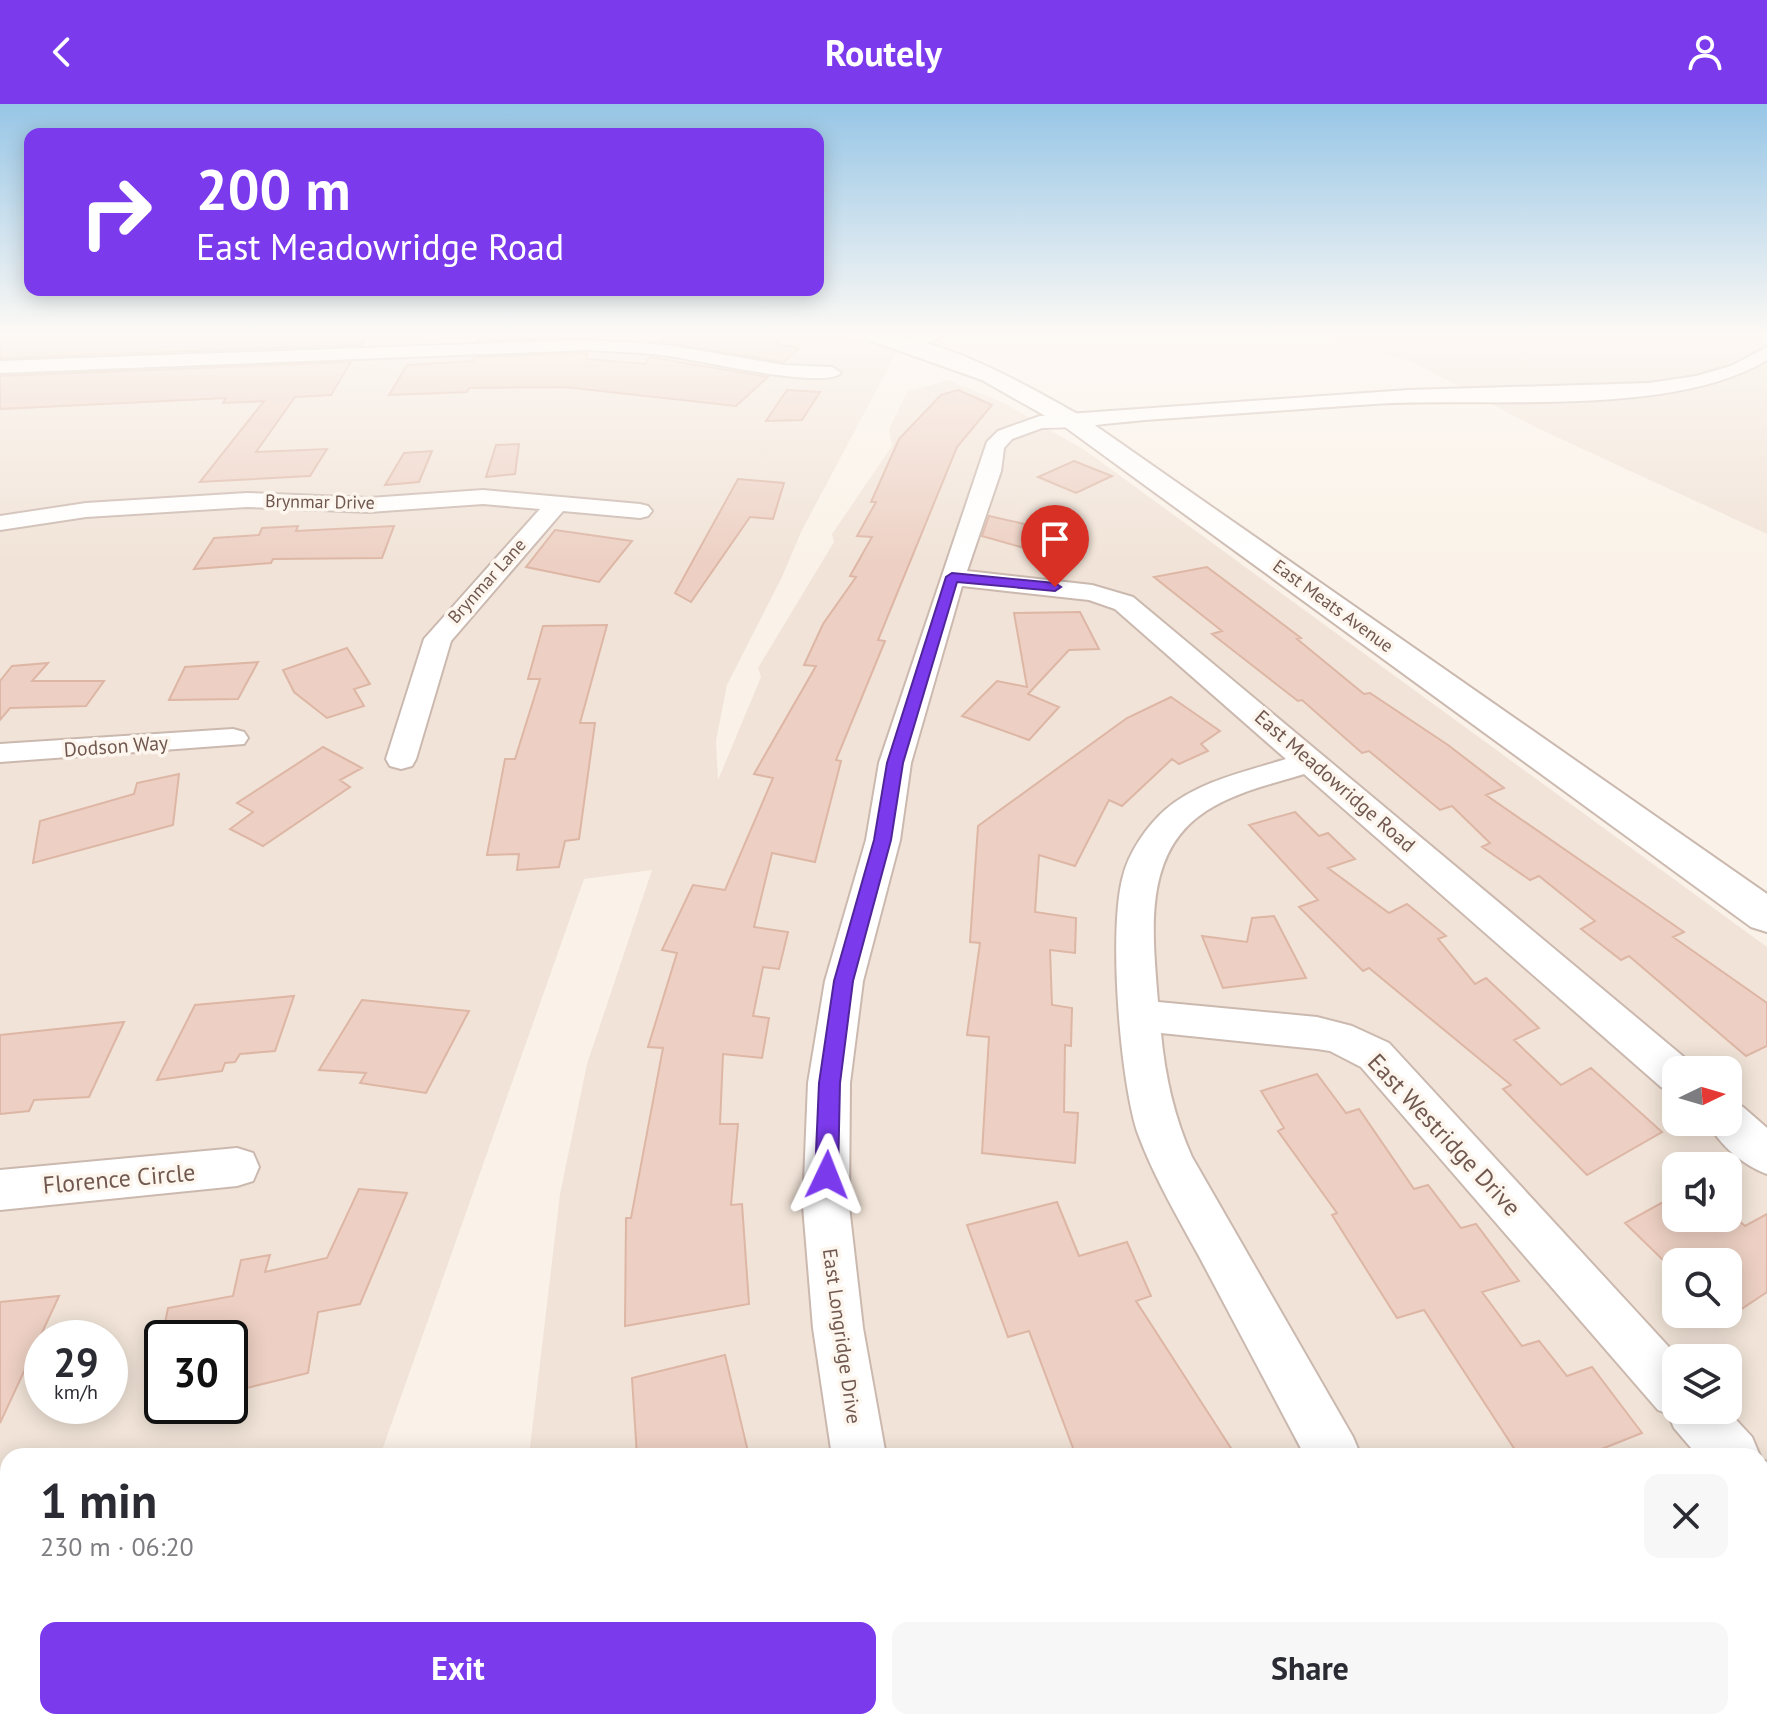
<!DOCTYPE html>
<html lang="en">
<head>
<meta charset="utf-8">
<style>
  :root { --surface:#fff; --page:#f7f7f7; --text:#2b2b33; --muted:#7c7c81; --accent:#7c3aed }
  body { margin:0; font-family:"PT Sans",sans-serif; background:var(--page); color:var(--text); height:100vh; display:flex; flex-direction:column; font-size:30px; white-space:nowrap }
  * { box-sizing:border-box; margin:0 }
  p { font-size:26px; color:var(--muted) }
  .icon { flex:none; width:44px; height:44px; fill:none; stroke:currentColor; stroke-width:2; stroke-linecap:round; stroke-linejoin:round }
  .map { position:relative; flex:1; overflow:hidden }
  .sheet { position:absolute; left:0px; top:1344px; width:1768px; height:282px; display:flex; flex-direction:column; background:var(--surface); border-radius:24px 24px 0 0; box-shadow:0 4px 20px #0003 }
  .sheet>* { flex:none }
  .guide { position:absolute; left:24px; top:24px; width:800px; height:168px; border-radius:16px; box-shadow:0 4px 20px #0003; background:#7c3aed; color:#fff; overflow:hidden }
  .needle { width:52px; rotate:85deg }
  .controls { position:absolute; left:1662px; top:952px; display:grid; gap:16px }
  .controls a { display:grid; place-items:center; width:80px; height:80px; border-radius:16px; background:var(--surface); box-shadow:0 4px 20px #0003; font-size:40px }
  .speed { position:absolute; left:24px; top:1216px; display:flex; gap:16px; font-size:40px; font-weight:700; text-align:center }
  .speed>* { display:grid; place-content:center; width:104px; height:104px; border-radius:50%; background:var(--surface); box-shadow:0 4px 20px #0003; line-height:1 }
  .speed small { font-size:20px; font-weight:400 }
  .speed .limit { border:4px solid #111; border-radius:12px; background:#fff; color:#111 }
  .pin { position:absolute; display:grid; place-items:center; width:68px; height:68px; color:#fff; margin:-82px -34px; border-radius:50% 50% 50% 0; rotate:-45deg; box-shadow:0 0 8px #0007 }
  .pin .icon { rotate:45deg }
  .me { position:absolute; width:88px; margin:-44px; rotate:2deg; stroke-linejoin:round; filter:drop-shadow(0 0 6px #0008) }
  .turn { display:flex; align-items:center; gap:28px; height:168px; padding:0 40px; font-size:36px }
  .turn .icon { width:104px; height:104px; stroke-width:2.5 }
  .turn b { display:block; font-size:56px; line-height:68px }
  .round { display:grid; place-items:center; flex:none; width:84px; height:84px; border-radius:16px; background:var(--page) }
  .summary { display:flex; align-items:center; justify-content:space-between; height:136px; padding:0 40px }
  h1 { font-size:48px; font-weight:700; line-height:60px }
  .primary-button { display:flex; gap:16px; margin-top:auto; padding:16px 40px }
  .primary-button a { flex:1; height:92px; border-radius:16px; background:var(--accent); color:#fff; font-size:32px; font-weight:700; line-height:92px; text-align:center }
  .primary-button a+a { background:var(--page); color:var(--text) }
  header { display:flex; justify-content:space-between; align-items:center; height:104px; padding:0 40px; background:var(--accent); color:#fff; font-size:36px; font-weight:700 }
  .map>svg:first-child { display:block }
  .residential { fill:#f1e3d7; fill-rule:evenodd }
  .building { fill:#edd0c3; stroke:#ddb6a5; stroke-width:2 }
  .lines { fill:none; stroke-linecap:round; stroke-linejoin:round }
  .minor-casing { stroke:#cbb9af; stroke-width:4 }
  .tertiary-casing { stroke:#cbb9af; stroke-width:4 }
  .minor { fill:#fff; fill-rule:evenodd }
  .tertiary { fill:#fff; fill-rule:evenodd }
  .route { fill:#7c3aed; stroke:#51269a; stroke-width:2 }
  .labels { text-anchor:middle; stroke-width:7; stroke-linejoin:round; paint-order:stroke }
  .far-street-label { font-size:18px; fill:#71584f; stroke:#fdf6ee }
  .street-label { font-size:20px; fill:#71584f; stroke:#fdf6ee }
  .near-street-label { font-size:24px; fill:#71584f; stroke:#fdf6ee }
</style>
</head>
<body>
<header><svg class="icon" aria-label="back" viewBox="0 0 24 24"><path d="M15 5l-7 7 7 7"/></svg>Routely<svg class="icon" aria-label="person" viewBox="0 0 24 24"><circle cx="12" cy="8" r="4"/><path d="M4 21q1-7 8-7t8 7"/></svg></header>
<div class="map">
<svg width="1767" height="1625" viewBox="0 0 1767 1625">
  <rect width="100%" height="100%" fill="#faf2e8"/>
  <path class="residential" d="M 0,231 L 842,231 L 887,243 L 897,247 L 801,428 L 782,473 L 727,581 L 716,637 L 718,676 L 761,573 L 758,564 L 834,438 L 832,430 L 892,342 L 889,325 L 907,288 L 949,276 L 1006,300 L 1086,347 L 1767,843 L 1767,1625 L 558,1625 L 557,1618 L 1760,1618 L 1760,1352 L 529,1352 L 560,1090 L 587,960 L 652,766 L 584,775 L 380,1352 L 8,1352 L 8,1618 L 340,1618 L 340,1625 L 0,1625 ZM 1676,966 L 1728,966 L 1728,1018 L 1676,1018 ZM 1676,1062 L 1728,1062 L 1728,1114 L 1676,1114 ZM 1676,1158 L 1728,1158 L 1728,1210 L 1676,1210 ZM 42,1234 L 110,1234 L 110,1302 L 42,1302 ZM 162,1234 L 230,1234 L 230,1302 L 162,1302 ZM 1676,1254 L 1728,1254 L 1728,1306 L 1676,1306 Z
    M 1314,231 L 1767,231 L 1767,430 L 1535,323 L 1415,259 Z"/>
  <path class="building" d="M 0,231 L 368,231 L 361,241 L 0,254 Z
    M 479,231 L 587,231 L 587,233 L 478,237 Z
    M 666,231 L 787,231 L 775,239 L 799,244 L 784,258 L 661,238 Z
    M 587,249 L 587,255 L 645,260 L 650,253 L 768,273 L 736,302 L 565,283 L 469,284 L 467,288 L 389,291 L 407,261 L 473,257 L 474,253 Z
    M 351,258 L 331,291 L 295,293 L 256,348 L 327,345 L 310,372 L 200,378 L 264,297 L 223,299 L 226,294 L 0,305 L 0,272 Z
    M 787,286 L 820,288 L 802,316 L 766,317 Z
    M 958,286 L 992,301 L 957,343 L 878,536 L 885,537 L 836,656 L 841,657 L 815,758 L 772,749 L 754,823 L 788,828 L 779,865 L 763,863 L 753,912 L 769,914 L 762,954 L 723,950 L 720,1020 L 738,1020 L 731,1101 L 742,1100 L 749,1200 L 625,1222 L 626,1114 L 631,1114 L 663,944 L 648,943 L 677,849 L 662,846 L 693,781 L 725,786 L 773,674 L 754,670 L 816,562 L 804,561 L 823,520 L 856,473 L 850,472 L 872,433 L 857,432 L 876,398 L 871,398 L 899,335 L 941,291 Z
    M 519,340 L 515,370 L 486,373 L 496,341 Z
    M 432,347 L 419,378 L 385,381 L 404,349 Z
    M 1074,357 L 1112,372 L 1076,389 L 1038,373 Z
    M 738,375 L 784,379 L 773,415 L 750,413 L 691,498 L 675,489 Z
    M 989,412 L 1086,434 L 1067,456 L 982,432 Z
    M 298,422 L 296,427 L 394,422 L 382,454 L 273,455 L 271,459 L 194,465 L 214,434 L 259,431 L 262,424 Z
    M 555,426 L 632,437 L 599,478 L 526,463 Z
    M 1207,463 L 1301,534 L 1297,535 L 1364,590 L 1370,589 L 1448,641 L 1504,684 L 1486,691 L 1684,828 L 1673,833 L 1767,899 L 1767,942 L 1746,952 L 1629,852 L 1621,856 L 1581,825 L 1595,817 L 1539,772 L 1530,776 L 1482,743 L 1490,739 L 1452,702 L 1440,706 L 1369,647 L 1362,649 L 1302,596 L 1298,597 L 1212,530 L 1222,527 L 1154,473 Z
    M 1080,508 L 1099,545 L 1069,546 L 1028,590 L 1059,603 L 1029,636 L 962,612 L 997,577 L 1027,583 L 1014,509 Z
    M 607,521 L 580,619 L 595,619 L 579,735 L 565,737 L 559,763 L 517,766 L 519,750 L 487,751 L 505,655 L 515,655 L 540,575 L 528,575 L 543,522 Z
    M 347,544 L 370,580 L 354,585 L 364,602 L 327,614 L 294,588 L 283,566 Z
    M 258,558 L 238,595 L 169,596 L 185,563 Z
    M 48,559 L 32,577 L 104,577 L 86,602 L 10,604 L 0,616 L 0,577 L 12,562 Z
    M 1171,593 L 1220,627 L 1201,640 L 1208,647 L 1179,660 L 1172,655 L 1122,702 L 1109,696 L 1075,762 L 1039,751 L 1035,808 L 1076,814 L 1075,849 L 1050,846 L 1052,901 L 1072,904 L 1071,942 L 1065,941 L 1064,1008 L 1078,1009 L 1075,1059 L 982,1049 L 989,933 L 967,931 L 980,839 L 970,838 L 978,722 L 1127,614 Z
    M 323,643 L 362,664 L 340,676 L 350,683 L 263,742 L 230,725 L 253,708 L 237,699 Z
    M 179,670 L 173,721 L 33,759 L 40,717 L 134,690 L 137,679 Z
    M 1295,708 L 1319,732 L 1328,729 L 1355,755 L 1328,764 L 1389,809 L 1407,800 L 1446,832 L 1438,835 L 1475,880 L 1486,874 L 1539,924 L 1514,936 L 1561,981 L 1591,964 L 1662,1028 L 1587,1071 L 1503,985 L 1511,981 L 1369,864 L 1363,867 L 1299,803 L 1318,796 L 1249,721 Z
    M 1274,812 L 1306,874 L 1223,884 L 1202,832 L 1247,838 L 1252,814 Z
    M 294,892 L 275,947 L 240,950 L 235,958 L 225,959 L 222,967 L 157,976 L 195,901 Z
    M 362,896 L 469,907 L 426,989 L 360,979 L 366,969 L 319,966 Z
    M 124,918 L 89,993 L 34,996 L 29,1007 L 0,1010 L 0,931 Z
    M 1317,970 L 1346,1009 L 1359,1005 L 1414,1085 L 1428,1081 L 1461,1124 L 1476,1120 L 1519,1177 L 1482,1188 L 1522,1242 L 1539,1237 L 1567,1272 L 1592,1263 L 1642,1329 L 1584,1352 L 1519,1352 L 1424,1206 L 1397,1214 L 1332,1111 L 1337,1109 L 1278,1027 L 1284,1024 L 1261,987 Z
    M 359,1085 L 407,1089 L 360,1200 L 318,1208 L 308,1269 L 230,1288 L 230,1234 L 162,1234 L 168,1204 L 233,1192 L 241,1156 L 270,1151 L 265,1168 L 327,1154 Z
    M 1676,1091 L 1676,1114 L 1736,1114 L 1745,1122 L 1767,1110 L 1767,1188 L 1728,1214 L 1728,1158 L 1665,1158 L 1625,1119 Z
    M 1057,1098 L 1079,1152 L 1127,1138 L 1151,1192 L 1136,1197 L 1236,1352 L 1076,1352 L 1029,1227 L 1008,1233 L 967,1121 Z
    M 59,1192 L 0,1319 L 0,1198 Z
    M 725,1251 L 749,1352 L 637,1352 L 632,1274 Z"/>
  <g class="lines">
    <g class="minor-casing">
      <path id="minor" d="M 915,231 L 941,231 L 938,235 L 908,244 L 899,239 Z
        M 588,236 L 666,241 L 784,261 L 832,263 L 841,269 C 825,286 698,256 669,252 C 643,248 615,248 588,246 L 0,269 L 0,257 Z
        M 1767,243 L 1767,256 C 1672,314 1486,293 1374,300 C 1298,305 1221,311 1145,316 C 1111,319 1077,324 1042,324 L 1012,335 L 1004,344 L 1001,367 L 967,467 L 1092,481 L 1133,493 L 1691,959 L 1694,966 L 1676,966 L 1676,988 L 1661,983 L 1304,670 C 1272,680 1235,688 1206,707 C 1141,749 1153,831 1158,898 L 1317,913 L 1352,922 L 1389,939 L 1679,1254 L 1676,1254 L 1676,1306 L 1727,1306 L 1752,1333 L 1760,1352 L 1698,1352 L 1674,1324 L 1668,1310 L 1658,1306 L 1361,963 L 1330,947 L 1317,945 L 1161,929 C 1165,972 1174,1013 1192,1053 L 1353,1333 L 1361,1352 L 1305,1352 C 1270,1286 1235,1220 1200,1154 C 1178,1114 1154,1073 1138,1030 C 1120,978 1108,825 1123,772 C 1129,748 1147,722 1165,706 C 1199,677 1245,668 1286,655 L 1115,505 L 1089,496 L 962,482 L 911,659 L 900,736 L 863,877 L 850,979 L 849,1102 L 863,1224 L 886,1352 L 832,1352 L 813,1224 L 803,1102 L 808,979 L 825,877 L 866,736 L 879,659 L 987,338 L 998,327 L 1040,312 L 1408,286 L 1649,279 L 1696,272 L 1731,262 Z
        M 483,386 L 640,400 L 648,402 L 652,407 L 648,412 L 640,414 L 563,407 L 451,537 L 416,655 L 412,662 L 401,665 L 390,662 L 386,655 L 424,535 L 540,405 L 483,400 L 369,408 L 247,403 L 86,413 L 0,426 L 0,412 L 86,399 L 247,389 L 369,394 Z
        M 233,625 L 244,628 L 248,634 L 244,640 L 0,658 L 0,640 Z
        M 1728,998 L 1743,1003 L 1767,1024 L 1767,1070 C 1744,1062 1718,1040 1708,1018 L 1728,1018 Z
        M 237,1044 L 253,1049 L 259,1063 L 253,1077 L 237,1082 L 0,1106 L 0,1066 Z
        M 1760,1355 L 1767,1358 L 1767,1417 L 1760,1414 Z
        M 904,1618 L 966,1618 L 968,1625 L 906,1625 Z
        M 1450,1618 L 1513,1618 L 1516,1625 L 1453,1625 Z"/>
    </g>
    <g class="tertiary-casing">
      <path id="tertiary" d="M 866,231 C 936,228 1022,279 1083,313 L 1767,790 L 1767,828 L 1751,823 L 1065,323 L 982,276 L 869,236 Z"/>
    </g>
    <use href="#minor" class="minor"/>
    <use href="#tertiary" class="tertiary"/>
  </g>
  <linearGradient id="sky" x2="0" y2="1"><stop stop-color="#97c6e6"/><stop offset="0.5" stop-color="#fdf9f5"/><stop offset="1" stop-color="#fdf9f5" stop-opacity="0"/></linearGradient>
  <rect width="1767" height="458" fill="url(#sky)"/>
  <path class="route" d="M 952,469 L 1055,479 L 1061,483 L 1055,487 L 957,478 L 903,659 L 891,736 L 853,877 L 840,979 L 838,1071 L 835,1078 L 827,1081 L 819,1078 L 815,1071 L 819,979 L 834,877 L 874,736 L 887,659 L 946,473 Z"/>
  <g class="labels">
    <g class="far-street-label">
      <text transform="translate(320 398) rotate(1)" y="6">Brynmar Drive</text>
      <text transform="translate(487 477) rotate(-48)" y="6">Brynmar Lane</text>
      <text transform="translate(1333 502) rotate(36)" y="6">East Meats Avenue</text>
    </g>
    <g class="street-label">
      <text transform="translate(116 642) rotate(-4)" y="7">Dodson Way</text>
      <text transform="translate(1335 677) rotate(41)" y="7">East Meadowridge Road</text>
      <text transform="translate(842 1232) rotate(82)" y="7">East Longridge Drive</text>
    </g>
    <g class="near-street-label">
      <text transform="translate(1444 1031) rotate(47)" y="8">East Westridge Drive</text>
      <text transform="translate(119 1075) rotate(-5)" y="8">Florence Circle</text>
    </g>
  </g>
</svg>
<div class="controls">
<a><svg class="needle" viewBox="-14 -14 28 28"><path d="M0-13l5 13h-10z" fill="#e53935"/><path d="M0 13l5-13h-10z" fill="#7c7c81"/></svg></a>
<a><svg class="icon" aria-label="sound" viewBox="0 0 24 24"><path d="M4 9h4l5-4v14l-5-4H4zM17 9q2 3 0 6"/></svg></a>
<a><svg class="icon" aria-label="search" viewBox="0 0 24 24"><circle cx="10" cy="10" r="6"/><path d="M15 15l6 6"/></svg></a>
<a><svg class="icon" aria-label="layers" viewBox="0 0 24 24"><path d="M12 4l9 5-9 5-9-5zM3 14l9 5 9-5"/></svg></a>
</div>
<div class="speed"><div>29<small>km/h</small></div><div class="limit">30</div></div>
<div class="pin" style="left:1055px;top:483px;background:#d93025"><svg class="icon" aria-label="arrive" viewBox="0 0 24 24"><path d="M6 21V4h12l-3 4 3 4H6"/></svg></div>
<svg class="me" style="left:827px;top:1071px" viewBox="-20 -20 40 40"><path d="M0-17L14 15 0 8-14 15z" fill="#7c3aed" stroke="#fff" stroke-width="4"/></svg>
<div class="guide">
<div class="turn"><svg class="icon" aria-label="right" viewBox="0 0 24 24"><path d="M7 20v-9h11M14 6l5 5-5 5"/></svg><div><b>200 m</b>East Meadowridge Road</div></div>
</div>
<section class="sheet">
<div class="summary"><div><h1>1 min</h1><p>230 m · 06:20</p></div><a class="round"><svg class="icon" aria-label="close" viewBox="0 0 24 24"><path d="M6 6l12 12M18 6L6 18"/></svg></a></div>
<div class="primary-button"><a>Exit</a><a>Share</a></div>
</section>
</div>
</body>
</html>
